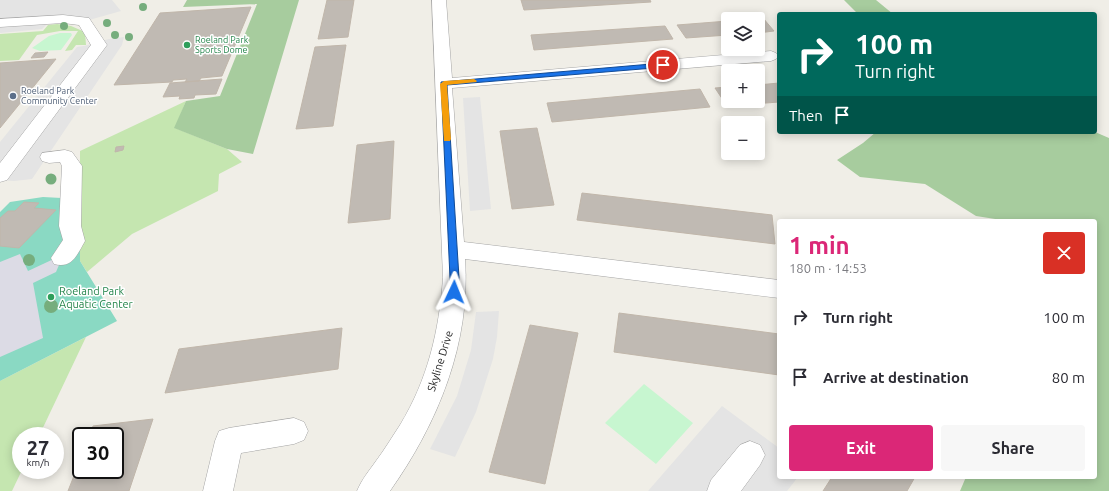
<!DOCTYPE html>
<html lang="en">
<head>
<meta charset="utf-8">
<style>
  :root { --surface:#fff; --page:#f7f7f7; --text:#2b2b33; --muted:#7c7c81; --accent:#db2777 }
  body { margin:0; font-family:Ubuntu,sans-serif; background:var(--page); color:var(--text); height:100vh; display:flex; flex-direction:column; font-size:15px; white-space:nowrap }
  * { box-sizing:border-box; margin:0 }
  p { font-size:13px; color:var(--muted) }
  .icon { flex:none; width:22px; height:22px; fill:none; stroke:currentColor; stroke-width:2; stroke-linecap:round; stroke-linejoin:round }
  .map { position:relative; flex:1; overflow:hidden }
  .side { position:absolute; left:777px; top:219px; width:320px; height:260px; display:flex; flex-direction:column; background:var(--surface); border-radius:4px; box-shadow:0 2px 10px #0003 }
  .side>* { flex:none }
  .hud { position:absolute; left:777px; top:12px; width:320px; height:122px; border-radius:4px; box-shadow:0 2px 10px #0003; background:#00695c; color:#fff; overflow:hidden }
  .tools { position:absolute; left:721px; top:12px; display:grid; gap:8px }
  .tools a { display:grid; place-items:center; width:44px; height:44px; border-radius:4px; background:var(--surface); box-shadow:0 2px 10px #0003; font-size:20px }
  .speed { position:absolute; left:12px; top:427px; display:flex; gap:8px; font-size:20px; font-weight:700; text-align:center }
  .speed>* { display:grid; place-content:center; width:52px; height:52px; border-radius:50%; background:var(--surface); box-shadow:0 2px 10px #0003; line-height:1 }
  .speed small { font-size:10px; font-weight:400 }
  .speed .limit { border:2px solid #111; border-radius:6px; background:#fff; color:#111 }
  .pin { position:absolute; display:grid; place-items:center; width:34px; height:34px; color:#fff; margin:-17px; border:2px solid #fff; border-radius:50%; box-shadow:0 1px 4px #0007 }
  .me { position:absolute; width:44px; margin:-22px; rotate:2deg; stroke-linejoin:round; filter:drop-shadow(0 0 3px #0008) }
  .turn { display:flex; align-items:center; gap:14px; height:84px; padding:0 12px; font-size:18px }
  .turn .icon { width:52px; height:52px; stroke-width:2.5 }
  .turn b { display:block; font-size:28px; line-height:34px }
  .then { display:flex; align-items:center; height:38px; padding:0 12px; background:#0003; gap:8px; font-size:15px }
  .round { display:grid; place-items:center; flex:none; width:42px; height:42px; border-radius:4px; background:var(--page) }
  .summary { display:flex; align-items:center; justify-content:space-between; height:68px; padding:0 12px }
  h1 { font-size:24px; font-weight:600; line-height:30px; color:var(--accent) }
  .cta { display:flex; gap:8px; margin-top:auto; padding:8px 12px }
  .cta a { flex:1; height:46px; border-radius:4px; background:var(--accent); color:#fff; font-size:16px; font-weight:600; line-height:46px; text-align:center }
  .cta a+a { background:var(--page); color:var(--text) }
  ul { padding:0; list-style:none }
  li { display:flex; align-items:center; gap:12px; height:60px; padding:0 12px }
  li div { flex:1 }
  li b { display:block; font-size:15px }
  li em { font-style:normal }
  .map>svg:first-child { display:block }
  .grass { fill:#c5e6b0 }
  .forest { fill:#a7cc9e }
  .park { fill:#c7f6d0 }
  .pitch { fill:#8ad9c3 }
  .parking { fill:#e4e4e4 }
  .plaza { fill:#dcdbe5 }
  .building { fill:#c0bab3; stroke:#c0b6aa }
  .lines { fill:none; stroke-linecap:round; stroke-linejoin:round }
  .minor-casing { stroke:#a4a4a4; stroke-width:1 }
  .minor { fill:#fff; fill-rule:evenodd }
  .tree { fill:#76ad7d }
  .route { fill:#1a73e8; stroke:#114b97 }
  .slow { fill:#f59e0b }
  .leisure-dot { fill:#2e9e5b; stroke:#fff; stroke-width:1.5 }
  .service-dot { fill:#5c6f8a; stroke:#fff; stroke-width:1.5 }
  .labels { text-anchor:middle; stroke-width:3; stroke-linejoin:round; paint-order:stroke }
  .far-leisure-label { font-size:9px; fill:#27864d; stroke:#fff; text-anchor:start }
  .far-service-label { font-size:9px; fill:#4e5e75; stroke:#fff; text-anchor:start }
  .leisure-label { font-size:11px; fill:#27864d; stroke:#fff; text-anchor:start }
  .street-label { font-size:11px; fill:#202020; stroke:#fff }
</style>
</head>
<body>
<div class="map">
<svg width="1109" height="491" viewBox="0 0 1109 491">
  <rect width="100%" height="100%" fill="#f0eee7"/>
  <path class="grass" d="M 57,24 L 71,26 L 85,32 L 86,45 L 76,45 L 72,50 L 65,51 L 78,31 L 60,31 L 37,35 L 19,60 L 0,61 L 0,34 L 43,31 L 48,25 Z
    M 186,101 L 175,128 L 227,149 L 242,162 L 219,174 L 218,191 L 132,234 L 87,272 L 80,261 L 80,151 Z
    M 86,337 L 39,436 L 21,436 L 21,470 L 22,470 L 12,491 L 0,491 L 0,381 Z"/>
  <path class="forest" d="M 187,0 L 299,0 L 253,154 L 227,149 L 174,128 L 186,101 L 220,96 L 257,4 L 183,7 Z
    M 844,0 L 876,0 L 893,14 L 858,14 Z
    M 876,132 L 1095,132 L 1109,138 L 1109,491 L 960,491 L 966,477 L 1095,477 L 1095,221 L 1008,221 L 976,216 L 925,184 L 860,177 L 837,160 L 863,143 Z"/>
  <path class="park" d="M 60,33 L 71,33 L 72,35 L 61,50 L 40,51 L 32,48 L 49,36 Z
    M 644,384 L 693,423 L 656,464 L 605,423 Z"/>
  <path class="pitch" d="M 43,197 L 80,199 L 80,261 L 117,321 L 0,381 L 0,212 L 10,202 Z"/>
  <path class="parking" d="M 0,0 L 112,0 L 121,11 L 82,22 L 47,24 L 42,29 L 0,33 Z
    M 124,37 L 122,45 L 32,179 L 14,181 L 0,180 L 0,142 L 77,47 L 84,46 L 109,39 Z
    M 480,97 L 491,209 L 470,211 L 463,98 Z
    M 499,311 L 497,337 L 493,359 L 476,412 L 455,457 L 430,449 L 457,396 L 471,350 L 476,312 Z
    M 722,406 L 779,448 L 779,477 L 798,477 L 787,491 L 648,491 Z"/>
  <path class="plaza" d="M 20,254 L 28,271 L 58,257 L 62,258 L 56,272 L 33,283 L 43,338 L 0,357 L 0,262 Z"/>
  <path class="building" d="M 327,0 L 354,0 L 348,37 L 318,39 Z
    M 521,0 L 650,0 L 651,2 L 524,10 Z
    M 251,7 L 222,76 L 201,78 L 199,81 L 185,82 L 187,79 L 173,80 L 172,82 L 114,85 L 160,13 Z
    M 763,18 L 774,31 L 758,33 L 758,19 L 754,19 Z
    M 728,21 L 728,35 L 686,38 L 677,25 Z
    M 665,26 L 673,39 L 534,50 L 531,35 Z
    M 346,45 L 333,126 L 296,129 L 315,47 Z
    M 48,52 L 44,57 L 31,58 L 35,53 Z
    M 56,59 L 0,128 L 0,63 Z
    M 222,79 L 216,94 L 195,95 L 194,98 L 179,99 L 180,96 L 163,97 L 170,83 Z
    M 779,83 L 779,102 L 727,106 L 715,88 L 728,87 L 728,101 L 758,101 L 758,85 Z
    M 700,89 L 710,107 L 552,122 L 547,103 Z
    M 537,128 L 554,205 L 512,209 L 500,131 Z
    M 394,141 L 390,219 L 348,223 L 357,145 Z
    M 124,146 L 123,150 L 115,152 L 116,147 Z
    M 582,193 L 772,215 L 775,244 L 577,220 Z
    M 24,202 L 39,203 L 34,208 L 56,210 L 19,248 L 0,246 L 0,218 L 8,211 L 15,211 Z
    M 619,313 L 779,334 L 779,375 L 614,352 Z
    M 530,325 L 578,333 L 545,484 L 489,472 Z
    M 342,328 L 338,369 L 165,393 L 179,349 Z
    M 153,419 L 129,491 L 68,491 L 81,458 L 81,470 L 115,470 L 115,436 L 90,436 L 93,426 Z
    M 832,477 L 915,477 L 907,491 L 823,491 Z"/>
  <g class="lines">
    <g class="minor-casing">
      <path id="minor" d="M 432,0 L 446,0 L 452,78 L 771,51 L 776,53 L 779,56 L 776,59 L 771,61 L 452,88 L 464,242 L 779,280 L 779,298 L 465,259 C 471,343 438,423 390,491 L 357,491 C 362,479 369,471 376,461 C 385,449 392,437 400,425 C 428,379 439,331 443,278 Z
        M 63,15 L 89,18 L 107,45 L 7,180 L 0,182 L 0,163 L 91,45 L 79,25 L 63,23 L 0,27 L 0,19 Z
        M 65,150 L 72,152 L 82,166 L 81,226 L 85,241 C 77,255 72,269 54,264 L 51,258 L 63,240 L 59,226 L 62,166 L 60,162 L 49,163 L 42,161 L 40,157 L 42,153 Z
        M 294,418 L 304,422 L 308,431 L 304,440 L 294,444 L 241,453 L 233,491 L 203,491 L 215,441 L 219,431 L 229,428 Z
        M 750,441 L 760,445 L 765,455 L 760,465 L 741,491 L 707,491 L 711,480 L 740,445 Z"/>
    </g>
    <use href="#minor" class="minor"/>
  </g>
  <g class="tree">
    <circle cx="143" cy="7" r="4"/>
    <circle cx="107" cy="23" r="4"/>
    <circle cx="64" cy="26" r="4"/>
    <circle cx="115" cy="35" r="4"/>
    <circle cx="129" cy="37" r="4"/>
    <circle cx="51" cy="179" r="5.5"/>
    <circle cx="29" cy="260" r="6"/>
    <circle cx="51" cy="306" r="7"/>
  </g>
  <path class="route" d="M 663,63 L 666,64 L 666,67 L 447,85 L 459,278 L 457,295 L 450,295 L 449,292 L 450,278 L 441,82 Z"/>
  <path class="slow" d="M 474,79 L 477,81 L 476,82 L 447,85 L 451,139 L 450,141 L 444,141 L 440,84 L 444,81 Z"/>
  <g class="leisure-dot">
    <circle cx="187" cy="45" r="4"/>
    <circle cx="51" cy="297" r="4"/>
  </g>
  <circle class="service-dot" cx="13" cy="96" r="4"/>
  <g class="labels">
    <g class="far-leisure-label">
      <text x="195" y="43">Roeland Park<tspan x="195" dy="10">Sports Dome</tspan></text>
    </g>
    <g class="far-service-label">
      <text x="21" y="94">Roeland Park<tspan x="21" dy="10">Community Center</tspan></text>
    </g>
    <g class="leisure-label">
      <text x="59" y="295">Roeland Park<tspan x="59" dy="13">Aquatic Center</tspan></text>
    </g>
    <g class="street-label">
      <text transform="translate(440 361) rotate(-73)" y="4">Skyline Drive</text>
    </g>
  </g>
</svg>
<div class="tools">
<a><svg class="icon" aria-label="layers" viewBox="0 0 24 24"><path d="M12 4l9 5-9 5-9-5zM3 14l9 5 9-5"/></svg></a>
<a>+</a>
<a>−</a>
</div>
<div class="speed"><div>27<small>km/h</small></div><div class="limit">30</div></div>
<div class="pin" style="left:663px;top:65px;background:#d93025"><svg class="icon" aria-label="arrive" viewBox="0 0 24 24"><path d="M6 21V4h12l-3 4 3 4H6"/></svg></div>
<svg class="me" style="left:454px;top:292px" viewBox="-20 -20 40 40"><path d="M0-17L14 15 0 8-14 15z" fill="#1a73e8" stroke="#fff" stroke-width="4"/></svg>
<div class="hud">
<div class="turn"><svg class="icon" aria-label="right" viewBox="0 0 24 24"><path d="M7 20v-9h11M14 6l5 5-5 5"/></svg><div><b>100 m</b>Turn right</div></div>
<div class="then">Then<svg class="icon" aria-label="arrive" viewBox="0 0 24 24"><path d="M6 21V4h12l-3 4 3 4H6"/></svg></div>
</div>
<section class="side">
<div class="summary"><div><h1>1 min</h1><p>180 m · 14:53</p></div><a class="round" style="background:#d93025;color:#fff"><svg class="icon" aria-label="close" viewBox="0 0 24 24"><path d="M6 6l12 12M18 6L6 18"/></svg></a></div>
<ul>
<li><svg class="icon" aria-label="right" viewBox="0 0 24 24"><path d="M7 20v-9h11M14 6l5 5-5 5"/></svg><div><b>Turn right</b></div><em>100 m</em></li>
<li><svg class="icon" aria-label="arrive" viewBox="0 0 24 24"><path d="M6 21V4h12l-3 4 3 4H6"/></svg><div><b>Arrive at destination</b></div><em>80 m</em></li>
</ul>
<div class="cta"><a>Exit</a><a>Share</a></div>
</section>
</div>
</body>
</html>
